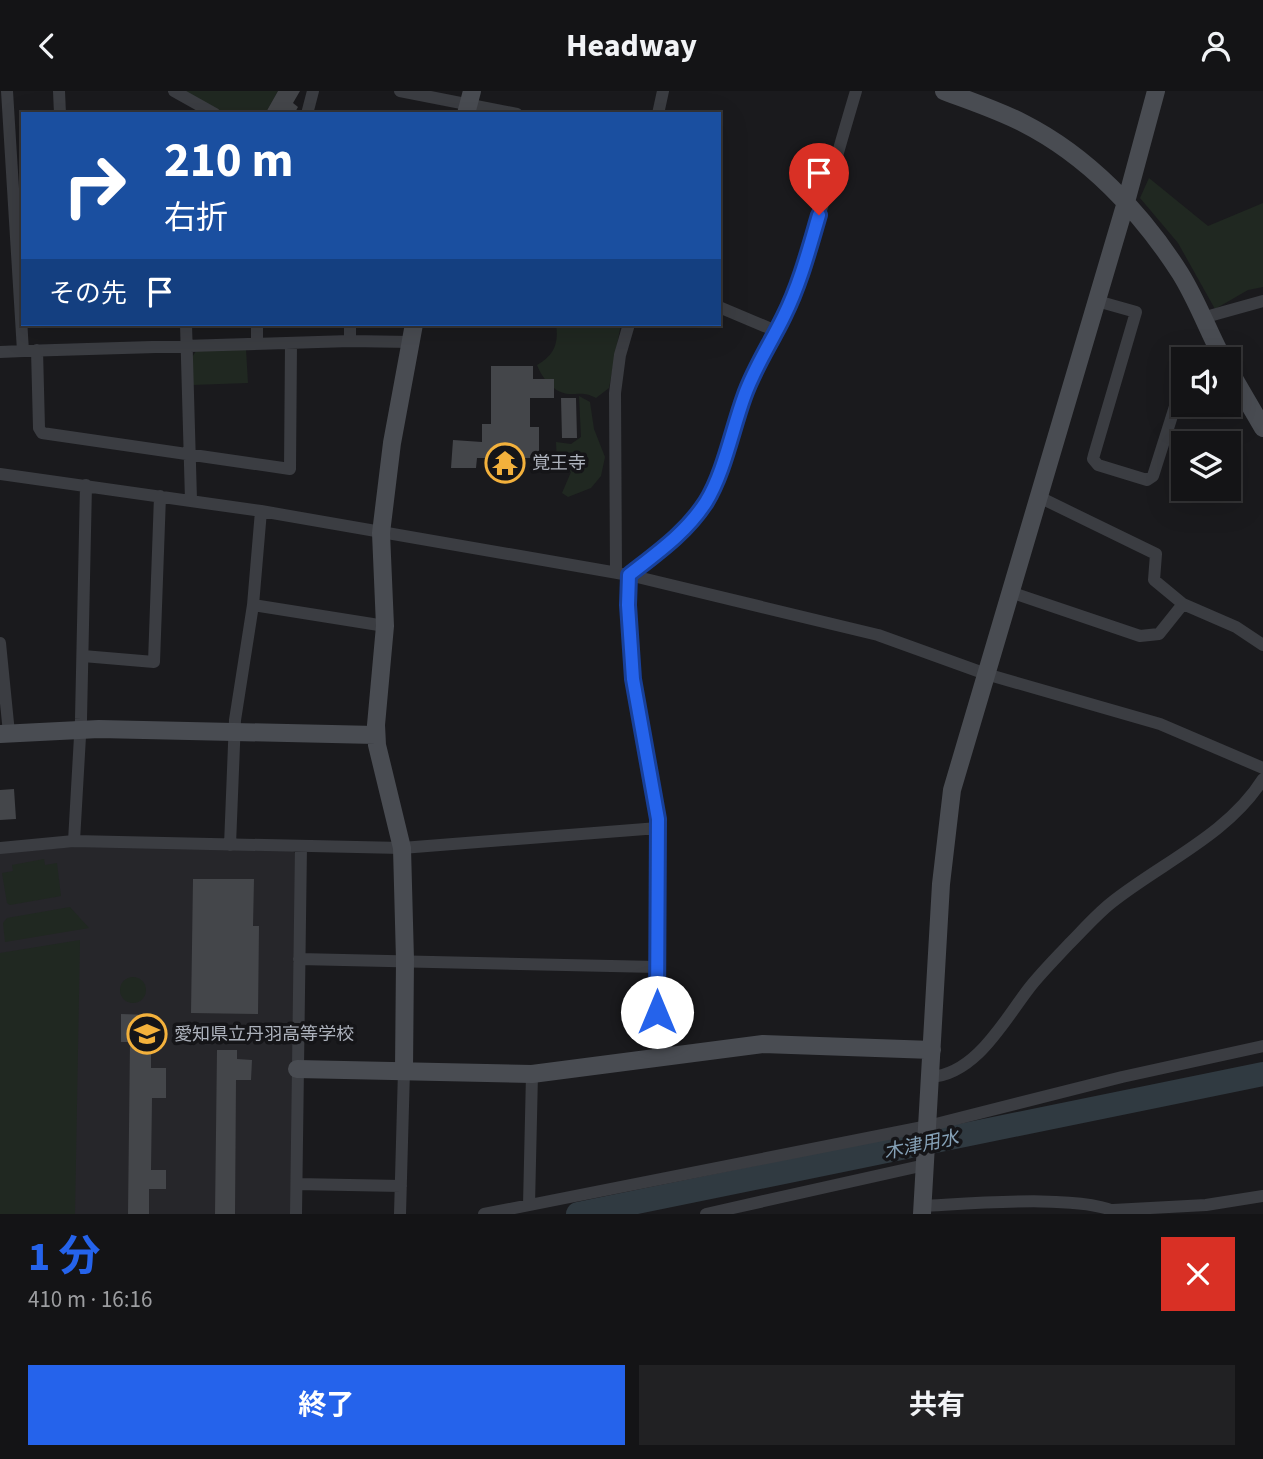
<!DOCTYPE html>
<html lang="ja">
<head>
<meta charset="utf-8">
<style>
  :root { --surface:#141416; --page:#212123; --text:#f1f3f6; --muted:#9d9ea1; --line:#333335; --accent:#2563eb }
  body { margin:0; font-family:"Source Sans 3","Noto Sans JP",sans-serif; background:var(--page); color:var(--text); height:100vh; display:flex; flex-direction:column; font-size:26px; white-space:nowrap }
  * { box-sizing:border-box; margin:0 }
  p { font-size:23px; color:var(--muted) }
  .icon { flex:none; width:38px; height:38px; fill:none; stroke:currentColor; stroke-width:2; stroke-linecap:round; stroke-linejoin:round }
  .map { position:relative; height:1123px; overflow:hidden }
  .panel { display:flex; flex-direction:column; background:var(--surface); flex:1 }
  .panel>* { flex:none }
  .top-card { position:absolute; left:21px; top:21px; width:700px; height:214px; border-radius:0px; box-shadow:0 7px 28px #0002,0 0 0 2px var(--line); background:#1a4fa0; color:#fff; overflow:hidden }
  .controls { position:absolute; left:1171px; top:256px; display:grid; gap:14px }
  .controls a { display:grid; place-items:center; width:70px; height:70px; border-radius:0px; background:var(--surface); box-shadow:0 7px 28px #0002,0 0 0 2px var(--line); font-size:35px }
  .pin { position:absolute; display:grid; place-items:center; width:60px; height:60px; color:#fff; margin:-72px -30px; border-radius:50% 50% 50% 0; rotate:-45deg; box-shadow:0 0 7px #0007 }
  .pin .icon { rotate:45deg }
  .me { position:absolute; width:77px; margin:-38px; rotate:0deg; stroke-linejoin:round; filter:drop-shadow(0 0 5px #0008) }
  .turn { display:flex; align-items:center; gap:24px; height:147px; padding:0 28px; font-size:32px }
  .turn .icon { width:91px; height:91px; stroke-width:2.5 }
  .turn b { display:block; font-size:49px; line-height:60px }
  .then { display:flex; align-items:center; height:66px; padding:0 28px; background:#0003; gap:14px; font-size:26px }
  .round { display:grid; place-items:center; flex:none; width:74px; height:74px; border-radius:0px; background:var(--page) }
  .headline { display:flex; align-items:center; justify-content:space-between; height:119px; padding:0 28px }
  h1 { font-size:42px; font-weight:700; line-height:52px; color:var(--accent) }
  .action { display:flex; gap:14px; margin-top:auto; padding:14px 28px }
  .action a { flex:1; height:80px; border-radius:0px; background:var(--accent); color:#fff; font-size:28px; font-weight:700; line-height:80px; text-align:center }
  .action a+a { background:var(--page); color:var(--text) }
  header { display:flex; justify-content:space-between; align-items:center; height:91px; padding:0 28px; background:var(--surface); font-size:32px; font-weight:700 }
  .map>svg:first-child { display:block }
  .built { fill:#26262a }
  .green { fill:#202821 }
  .lines { fill:none; stroke-linecap:round; stroke-linejoin:round }
  .river { stroke:#303a41; stroke-width:24 }
  .building { fill:#44464a }
  .street { stroke:#3b3d42; stroke-width:12 }
  .secondary { stroke:#494c52; stroke-width:18 }
  .route-casing { stroke:#184099; stroke-width:18 }
  .route { stroke:#2563eb; stroke-width:12 }
  .labels { text-anchor:middle; stroke-width:7; stroke-linejoin:round; paint-order:stroke }
  .poi-label { font-size:18px; fill:#adb2bc; stroke:#151518; text-anchor:start }
  .water-label { font-size:19px; font-style:italic; fill:#85a1b7; stroke:#151518 }
</style>
</head>
<body>
<header><svg class="icon" aria-label="back" viewBox="0 0 24 24"><path d="M15 5l-7 7 7 7"/></svg>Headway<svg class="icon" aria-label="person" viewBox="0 0 24 24"><circle cx="12" cy="8" r="4"/><path d="M4 21q1-7 8-7t8 7"/></svg></header>
<div class="map">
<svg width="1263" height="1123" viewBox="0 0 1263 1123">
  <rect width="100%" height="100%" fill="#1a1a1d"/>
  <path class="built" d="M 86,755 L 293,760 L 296,763 L 293,1123 L 0,1123 L 0,762 Z"/>
  <path class="green" d="M 181,0 L 278,0 L 265,23 L 224,23 Z
    M 1149,87 L 1208,135 L 1263,112 L 1263,196 L 1248,199 L 1215,218 L 1178,152 L 1140,107 Z
    M 556,233 L 621,233 L 609,297 L 596,307 C 585,301 581,303 569,303 C 554,302 542,287 537,274 C 554,264 559,253 556,233 Z
    M 246,258 L 248,292 L 192,294 L 192,266 L 196,260 Z
    M 579,305 L 590,311 L 594,338 L 605,366 L 601,385 L 591,397 L 568,406 L 562,402 L 571,381 L 557,371 L 556,351 L 571,353 L 581,346 Z
    M 44,768 L 45,774 L 57,772 L 61,805 L 10,814 L 7,812 L 2,782 L 13,780 L 12,774 Z
    M 70,816 L 89,837 L 5,851 L 3,832 L 7,827 Z
    M 80,849 L 75,1123 L 0,1123 L 0,862 Z
    M120 899a13 13 0 1 1 26 0a13 13 0 1 1-26 0Z"/>
  <g class="lines">
    <path class="river" d="M 578,1123 L 1263,983"/>
  </g>
  <path class="building" d="M 278,0 L 300,0 L 293,12 L 298,16 L 294,23 L 265,23 Z
    M 491,275 L 533,275 L 533,288 L 554,288 L 554,307 L 530,307 L 530,336 L 539,336 L 539,367 L 477,367 L 476,377 L 451,377 L 453,349 L 482,351 L 482,333 L 491,333 Z
    M 561,307 L 576,307 L 577,347 L 562,347 Z
    M 14,698 L 16,728 L 0,729 L 0,699 Z
    M 193,788 L 254,788 L 253,835 L 259,835 L 258,923 L 191,922 Z
    M 121,923 L 151,924 L 151,977 L 166,977 L 166,1007 L 152,1007 L 151,1079 L 166,1079 L 166,1098 L 149,1098 L 149,1123 L 128,1123 L 130,951 L 121,951 Z
    M 217,959 L 237,959 L 237,968 L 252,969 L 251,989 L 236,989 L 235,1123 L 215,1123 Z"/>
  <g class="lines">
    <path class="street" d="M 7,0 L 23,260 L 350,250 L 411,251
      M 59,0 L 60,23
      M 174,0 L 215,23
      M 400,0 L 517,23
      M 307,23 L 313,0
      M 658,23 L 663,0
      M 1097,210 L 1136,221 L 1094,364 L 1093,368 L 1098,374 L 1147,389 L 1153,385 L 1183,290
      M 719,216 L 776,240
      M 1202,227 L 1263,210
      M 186,233 L 191,409
      M 257,233 L 257,253
      M 350,233 L 350,250
      M 37,259 L 39,337 L 42,342 L 290,378 L 291,253
      M 0,261 L 23,260
      M 0,383 L 261,420 L 629,484 L 878,544 L 986,583 L 1160,633 L 1263,677
      M 1039,406 L 1156,463 L 1154,489 L 1183,513 L 1236,536 L 1263,554
      M 616,482 L 615,302 L 620,264 L 629,233
      M 1010,501 L 1140,545 L 1159,543 L 1183,513
      M 253,514 L 385,535
      M 0,552 L 9,642
      M 83,565 L 154,571 L 160,405
      M 74,750 L 81,628 L 86,394
      M 230,754 L 235,629 L 253,514 L 261,420
      M 0,757 L 74,750 L 402,757 L 658,737
      M 299,868 L 657,876
      M 658,966 L 658,728 L 633,588 L 628,515 L 629,484 C 657,462 686,442 706,411 C 724,382 732,338 744,305 C 755,275 775,249 787,219 C 815,148 834,73 856,0
      M 930,986 C 976,984 1005,928 1030,896 C 1042,881 1056,867 1069,853 C 1083,839 1096,824 1111,812 C 1161,772 1228,744 1263,688
      M 297,1093 L 401,1095
      M 529,1114 L 532,983
      M 923,1115 C 966,1113 1086,1102 1120,1123
      M 1113,1119 L 1206,1114 L 1263,1105
      M 296,1123 L 301,755
      M 400,1123 L 404,979
      M 484,1123 L 928,1035 L 1122,986 L 1263,955
      M 706,1123 L 925,1074"/>
    <path class="secondary" d="M 944,0 C 970,10 998,19 1023,32 C 1088,65 1141,121 1180,182 C 1197,209 1208,240 1223,268
      M 466,23 L 472,0
      M 1228,277 L 1263,337
      M 0,643 L 99,638 L 376,644
      M 297,978 L 532,983 L 763,953 L 932,959
      M 404,979 L 405,869 L 402,757 L 377,654 L 376,634 L 385,535 L 381,442 L 392,352 L 414,233
      M 922,1123 L 941,793 L 952,699 L 1126,111 L 1156,0"/>
  </g>
  <g class="lines">
    <g class="route-casing">
      <path id="route" d="M 657,921 L 658,728 L 633,588 L 628,514 L 629,484 C 657,462 686,442 706,411 C 724,382 732,339 744,306 C 754,277 771,252 784,225 C 800,193 809,158 819,124"/>
    </g>
    <use href="#route" class="route"/>
  </g>
  <defs>
    <g id="temple-ring" transform="scale(2.0125)"><circle r="9.5" fill="#151518" stroke="#f3b13c" stroke-width="1.5"/><path d="M0-6L5-2H3V0L6.5 2.5H4V6H1.5V3h-3V6H-4V2.5H-6.5L-3 0V-2H-5Z" fill="#f3b13c"/></g>
    <g id="school-ring" transform="scale(2.0125)"><circle r="9.5" fill="#151518" stroke="#f3b13c" stroke-width="1.5"/><path d="M0-5L7-2L0 1L-7-2ZM-4 1L0 2.5L4 1V4Q0 6-4 4Z" fill="#f3b13c"/></g>
  </defs>
  <g fill-rule="evenodd">
    <use href="#temple-ring" x="505" y="372"/>
    <use href="#school-ring" x="147" y="943"/>
  </g>
  <g class="labels">
    <g class="poi-label">
      <text x="532" y="378">覚王寺</text>
      <text x="174" y="949">愛知県立丹羽高等学校</text>
    </g>
    <g class="water-label">
      <text transform="translate(921 1053) rotate(-12)" y="7">木津用水</text>
    </g>
  </g>
</svg>
<div class="controls">
<a><svg class="icon" aria-label="sound" viewBox="0 0 24 24"><path d="M4 9h4l5-4v14l-5-4H4zM17 9q2 3 0 6"/></svg></a>
<a><svg class="icon" aria-label="layers" viewBox="0 0 24 24"><path d="M12 4l9 5-9 5-9-5zM3 14l9 5 9-5"/></svg></a>
</div>
<div class="pin" style="left:819px;top:124px;background:#d93025"><svg class="icon" aria-label="arrive" viewBox="0 0 24 24"><path d="M6 21V4h12l-3 4 3 4H6"/></svg></div>
<svg class="me" style="left:657px;top:921px" viewBox="-20 -20 40 40"><circle r="19" fill="#fff"/><path d="M0-13L10 11 0 6-10 11z" fill="#2563eb"/></svg>
<div class="top-card">
<div class="turn"><svg class="icon" aria-label="right" viewBox="0 0 24 24"><path d="M7 20v-9h11M14 6l5 5-5 5"/></svg><div><b>210 m</b>右折</div></div>
<div class="then">その先<svg class="icon" aria-label="arrive" viewBox="0 0 24 24"><path d="M6 21V4h12l-3 4 3 4H6"/></svg></div>
</div>
</div>
<section class="panel">
<div class="headline"><div><h1>1 分</h1><p>410 m · 16:16</p></div><a class="round" style="background:#d93025;color:#fff"><svg class="icon" aria-label="close" viewBox="0 0 24 24"><path d="M6 6l12 12M18 6L6 18"/></svg></a></div>
<div class="action"><a>終了</a><a>共有</a></div>
</section>
</body>
</html>
